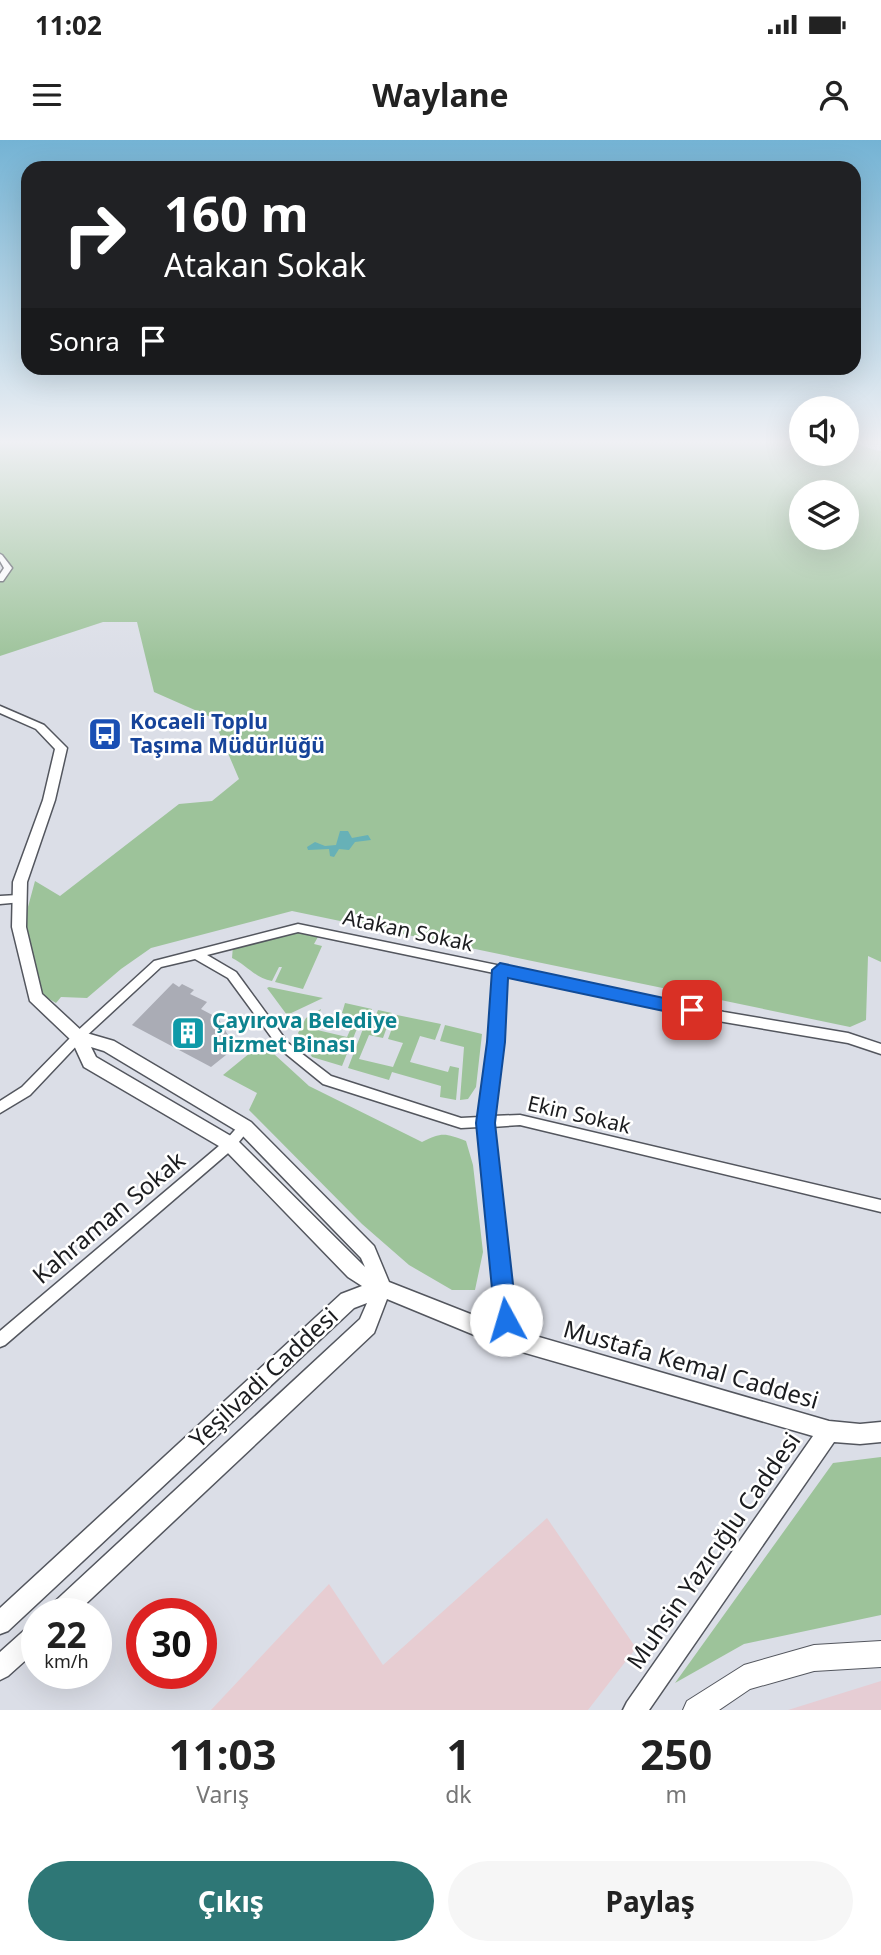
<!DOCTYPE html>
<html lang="tr">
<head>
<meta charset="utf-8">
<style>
  :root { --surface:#fff; --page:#f6f6f6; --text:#222; --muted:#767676; --accent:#2e7776 }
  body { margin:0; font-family:"Noto Sans",sans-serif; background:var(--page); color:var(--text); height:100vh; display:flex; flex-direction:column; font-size:26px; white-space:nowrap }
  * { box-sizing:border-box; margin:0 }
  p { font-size:23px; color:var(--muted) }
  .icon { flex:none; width:38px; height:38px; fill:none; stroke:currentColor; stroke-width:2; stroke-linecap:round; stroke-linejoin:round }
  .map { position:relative; height:1570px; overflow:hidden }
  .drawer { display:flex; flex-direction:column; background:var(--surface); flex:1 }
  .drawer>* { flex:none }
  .banner { position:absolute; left:21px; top:21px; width:840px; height:214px; border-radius:21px; box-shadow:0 7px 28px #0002; background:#202124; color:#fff; overflow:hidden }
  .fabs { position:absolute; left:789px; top:256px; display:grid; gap:14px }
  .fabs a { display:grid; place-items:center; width:70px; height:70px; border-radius:50%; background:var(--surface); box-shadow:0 7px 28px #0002; font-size:35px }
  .speed { position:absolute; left:21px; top:1458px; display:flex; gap:14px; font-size:35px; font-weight:700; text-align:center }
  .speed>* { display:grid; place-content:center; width:91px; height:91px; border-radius:50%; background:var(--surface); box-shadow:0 7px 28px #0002; line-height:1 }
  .speed small { font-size:18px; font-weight:400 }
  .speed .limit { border:10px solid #d22; background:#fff; color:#111 }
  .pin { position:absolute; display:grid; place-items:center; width:60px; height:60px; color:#fff; margin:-30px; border-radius:14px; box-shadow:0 4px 10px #0006 }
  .me { position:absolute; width:77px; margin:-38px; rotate:354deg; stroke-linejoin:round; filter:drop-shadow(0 0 5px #0008) }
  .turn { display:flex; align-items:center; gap:24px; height:147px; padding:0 28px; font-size:32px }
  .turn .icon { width:91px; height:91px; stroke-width:2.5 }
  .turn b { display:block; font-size:49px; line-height:60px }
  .then { display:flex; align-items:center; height:66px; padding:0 28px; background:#0003; gap:14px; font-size:26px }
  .eta { display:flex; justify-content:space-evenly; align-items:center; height:119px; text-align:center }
  .eta b { font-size:42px; font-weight:700; line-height:49px }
  .action { display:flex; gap:14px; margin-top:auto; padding:14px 28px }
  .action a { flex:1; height:80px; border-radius:42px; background:var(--accent); color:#fff; font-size:28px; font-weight:700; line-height:80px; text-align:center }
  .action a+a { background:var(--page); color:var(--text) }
  .status { display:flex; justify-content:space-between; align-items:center; height:49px; padding:0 35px; background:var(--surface); direction:ltr }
  .status svg { height:19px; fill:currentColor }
  header { display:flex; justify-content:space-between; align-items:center; height:91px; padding:0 28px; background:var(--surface); font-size:32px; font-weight:700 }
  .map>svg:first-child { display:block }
  .commercial { fill:#e7cdd2 }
  .industrial { fill:#e6cdd4 }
  .green { fill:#9dc39a; fill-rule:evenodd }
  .water { fill:#67b1b7 }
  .building { fill:#aaacb5 }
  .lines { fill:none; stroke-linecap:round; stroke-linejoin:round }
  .minor-casing { stroke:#53565e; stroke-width:3 }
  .tertiary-casing { stroke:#53565e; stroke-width:3 }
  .secondary-casing { stroke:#53565e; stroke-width:2 }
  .minor { fill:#fff; fill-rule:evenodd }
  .tertiary { fill:#fff; fill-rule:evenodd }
  .secondary { fill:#fff; fill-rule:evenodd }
  .route { fill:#1a73e8; stroke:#114b97; stroke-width:2 }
  .labels { text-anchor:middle; stroke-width:5; stroke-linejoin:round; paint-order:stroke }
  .transit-label { font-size:21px; font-weight:bold; fill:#164399; stroke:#fff; text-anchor:start }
  .street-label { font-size:21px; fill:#1b1c1f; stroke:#fff }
  .culture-label { font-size:21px; font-weight:bold; fill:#0d838f; stroke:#fff; text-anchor:start }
  .near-street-label { font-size:24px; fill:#1b1c1f; stroke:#fff }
</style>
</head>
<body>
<div class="status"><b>11:02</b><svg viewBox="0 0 49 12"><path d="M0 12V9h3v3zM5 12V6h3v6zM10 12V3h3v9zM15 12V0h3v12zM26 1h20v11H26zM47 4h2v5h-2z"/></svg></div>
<header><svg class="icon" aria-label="menu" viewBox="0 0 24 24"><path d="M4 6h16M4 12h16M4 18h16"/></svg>Waylane<svg class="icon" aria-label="person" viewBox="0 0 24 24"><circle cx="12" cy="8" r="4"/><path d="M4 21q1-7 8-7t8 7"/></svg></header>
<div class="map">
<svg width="881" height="1570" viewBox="0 0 881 1570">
  <rect width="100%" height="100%" fill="#dbdee7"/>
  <path class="commercial" d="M 547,1378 L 636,1508 L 588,1570 L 211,1570 L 329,1444 L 383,1525 Z"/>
  <path class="industrial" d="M 881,1541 L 881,1570 L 788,1570 Z"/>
  <path class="green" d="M 0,301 L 801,301 L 802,313 L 847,313 L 847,301 C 859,302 869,310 881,311 L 881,822 L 868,816 L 866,880 L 850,887 L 292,771 L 151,808 L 121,829 L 87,858 L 61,857 L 56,863 L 41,854 L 25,778 L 35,741 L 60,756 L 179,664 L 212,661 L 239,639 L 213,578 L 154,552 L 137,482 L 103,482 L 0,516 L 0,441 L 9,428 L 0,415 ZM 802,352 L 847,352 L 847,397 L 802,397 Z
    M 298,790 L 319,795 L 314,804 L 322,806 L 303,849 L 275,842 L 282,827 L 279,827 L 272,841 C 256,839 247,825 232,818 L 233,806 Z
    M 269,847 L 323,858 L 287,875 L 267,848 Z
    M 345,863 L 372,869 L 369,877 L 362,876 L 342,926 L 312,917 L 298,893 L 306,878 L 321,869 L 313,889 L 347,897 L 356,877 L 342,873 Z
    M 378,870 L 392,873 L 383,898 L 369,895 L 359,919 L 393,927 L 403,903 L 388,899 L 397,875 L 441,884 L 435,900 L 420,896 L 410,922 L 448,932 L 450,926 L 459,928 L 456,960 L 440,957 L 441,946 L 392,932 L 389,940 L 348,928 L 366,881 L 373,882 Z
    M 445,885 L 482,894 L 476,947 L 468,959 L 460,960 L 464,907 L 440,901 Z
    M 262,903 L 309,946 L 422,1002 C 442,992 445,993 466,1001 L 473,1025 L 483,1112 L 475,1150 L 452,1150 L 409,1125 L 362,1084 L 249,970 L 257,953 L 223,935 Z
    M 881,1317 L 881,1475 L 744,1504 L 675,1543 L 833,1323 Z"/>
  <path class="water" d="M 340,691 L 348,691 L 352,698 L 368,695 L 371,700 L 355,702 L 349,710 L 339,709 L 334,717 L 330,716 L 329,709 L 308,710 L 307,707 L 315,702 L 325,706 L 336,705 Z"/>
  <path class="building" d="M 173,843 L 179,847 L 182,844 L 194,850 L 190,854 L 207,862 L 201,869 L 218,878 L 232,902 L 222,906 L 231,911 L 211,927 L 132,885 Z"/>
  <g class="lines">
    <g class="minor-casing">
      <path id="minor" d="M 0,414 L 2,415 L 12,428 L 3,441 L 0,441 L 0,434 L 4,428 L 0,421 Z
        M 18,755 L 22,756 L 23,759 L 22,762 L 0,764 L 0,756 Z
        M 298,784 L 724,872 L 848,893 L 881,904 L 881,914 L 848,903 L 724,882 L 505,836 L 502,902 L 492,976 L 520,975 L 881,1060 L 881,1072 L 520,985 L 492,987 L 513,1180 L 506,1201 L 501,1203 L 496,1201 L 494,1196 L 499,1180 L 479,987 L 461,988 L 323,944 L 280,909 L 228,838 L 195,819 L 161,827 L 82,900 L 30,955 L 0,973 L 0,961 L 22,947 L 74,894 L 154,821 ZM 298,792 L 494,833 L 490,902 L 480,977 L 461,978 L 331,936 L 288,903 L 236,832 L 207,815 Z
        M 245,982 L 249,983 L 251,987 L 234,1008 L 5,1205 L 0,1207 L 0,1191 L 226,1000 L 241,983 Z"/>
    </g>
    <g class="tertiary-casing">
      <path id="tertiary" d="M 0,566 L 44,585 L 67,608 L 55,660 L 27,742 L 26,787 L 42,854 L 83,892 L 114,901 L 251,982 L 374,1106 L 389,1142 L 501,1186 L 829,1281 L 860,1284 L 881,1282 L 881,1302 L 860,1304 L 834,1302 L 649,1570 L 623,1570 L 627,1562 L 813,1296 L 501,1206 L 387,1159 L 374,1193 L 75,1474 L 47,1474 L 50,1466 L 360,1179 L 367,1163 L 354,1168 L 8,1491 L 0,1494 L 0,1468 L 341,1154 L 362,1146 L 348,1137 L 224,1009 L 84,927 L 72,901 L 30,861 L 12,787 L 13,742 L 43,660 L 55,609 L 36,589 L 0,573 ZM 91,907 L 104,911 L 239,992 L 361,1118 L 365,1127 L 236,999 L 96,917 Z
        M 37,1483 L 37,1510 L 8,1536 L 0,1540 L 0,1512 L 29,1486 Z"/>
    </g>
    <g class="secondary-casing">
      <path id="secondary" d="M 881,1501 L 881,1527 L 814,1531 L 750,1549 L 719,1570 L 683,1570 L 687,1561 L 744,1525 L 814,1505 Z"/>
    </g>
    <use href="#minor" class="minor"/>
    <use href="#tertiary" class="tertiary"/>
    <use href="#secondary" class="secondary"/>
  </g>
  <linearGradient id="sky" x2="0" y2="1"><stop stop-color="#74b3d4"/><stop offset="0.58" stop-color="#eff0f4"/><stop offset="1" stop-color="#eff0f4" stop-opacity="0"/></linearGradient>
  <rect width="881" height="521" fill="url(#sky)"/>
  <path class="route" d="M 500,823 L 692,864 L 698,866 L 701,870 L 698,875 L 692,877 L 508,838 L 505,902 L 495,983 L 517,1180 L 514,1188 L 506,1191 L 498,1188 L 495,1180 L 476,983 L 487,902 L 492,830 Z"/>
  <defs>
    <g id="bus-square" transform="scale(1.75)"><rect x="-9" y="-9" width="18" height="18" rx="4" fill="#1a4fb4" stroke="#fff"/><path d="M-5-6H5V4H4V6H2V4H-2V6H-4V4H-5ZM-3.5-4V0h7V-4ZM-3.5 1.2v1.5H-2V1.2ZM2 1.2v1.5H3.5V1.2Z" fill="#fff"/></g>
    <g id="building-square" transform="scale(1.75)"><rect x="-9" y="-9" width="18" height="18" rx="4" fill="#0f9aa8" stroke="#fff"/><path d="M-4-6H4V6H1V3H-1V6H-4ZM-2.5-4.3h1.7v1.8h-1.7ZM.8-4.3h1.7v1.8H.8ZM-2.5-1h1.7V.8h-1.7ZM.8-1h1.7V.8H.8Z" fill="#fff"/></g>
  </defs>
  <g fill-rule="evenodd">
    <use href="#bus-square" x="105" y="594"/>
    <use href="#building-square" x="188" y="893"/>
  </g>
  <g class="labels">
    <g class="transit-label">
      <text x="130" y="589">Kocaeli Toplu<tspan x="130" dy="24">Taşıma Müdürlüğü</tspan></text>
    </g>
    <g class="street-label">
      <text transform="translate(408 791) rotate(12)" y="7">Atakan Sokak</text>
      <text transform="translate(579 975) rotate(13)" y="7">Ekin Sokak</text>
    </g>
    <g class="culture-label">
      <text x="212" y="888">Çayırova Belediye<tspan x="212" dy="24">Hizmet Binası</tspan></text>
    </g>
    <g class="near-street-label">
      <text transform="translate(109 1078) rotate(-40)" y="8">Kahraman Sokak</text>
      <text transform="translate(691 1225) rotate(16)" y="8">Mustafa Kemal Caddesi</text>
      <text transform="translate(264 1238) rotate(-43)" y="8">Yeşilvadi Caddesi</text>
      <text transform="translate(714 1411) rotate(-55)" y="8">Muhsin Yazıcığlu Caddesi</text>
    </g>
  </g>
</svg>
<div class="fabs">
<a><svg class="icon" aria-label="sound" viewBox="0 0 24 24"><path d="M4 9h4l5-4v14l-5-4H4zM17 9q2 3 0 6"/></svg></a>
<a><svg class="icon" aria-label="layers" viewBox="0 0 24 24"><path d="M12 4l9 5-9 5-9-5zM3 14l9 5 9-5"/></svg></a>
</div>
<div class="speed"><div>22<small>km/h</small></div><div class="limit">30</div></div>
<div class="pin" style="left:692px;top:870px;background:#d93025"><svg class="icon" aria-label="arrive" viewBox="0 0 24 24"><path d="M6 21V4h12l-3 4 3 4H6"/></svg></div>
<svg class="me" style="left:506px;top:1180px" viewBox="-20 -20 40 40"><circle r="19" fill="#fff"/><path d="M0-13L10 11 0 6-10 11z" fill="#1a73e8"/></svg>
<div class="banner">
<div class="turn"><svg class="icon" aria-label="right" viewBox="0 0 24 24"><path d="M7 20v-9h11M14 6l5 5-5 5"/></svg><div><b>160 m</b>Atakan Sokak</div></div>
<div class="then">Sonra<svg class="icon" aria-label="arrive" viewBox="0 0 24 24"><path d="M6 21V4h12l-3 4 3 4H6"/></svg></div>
</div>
</div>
<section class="drawer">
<div class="eta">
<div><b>11:03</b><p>Varış</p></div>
<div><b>1</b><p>dk</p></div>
<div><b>250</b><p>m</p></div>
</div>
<div class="action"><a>Çıkış</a><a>Paylaş</a></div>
</section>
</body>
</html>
